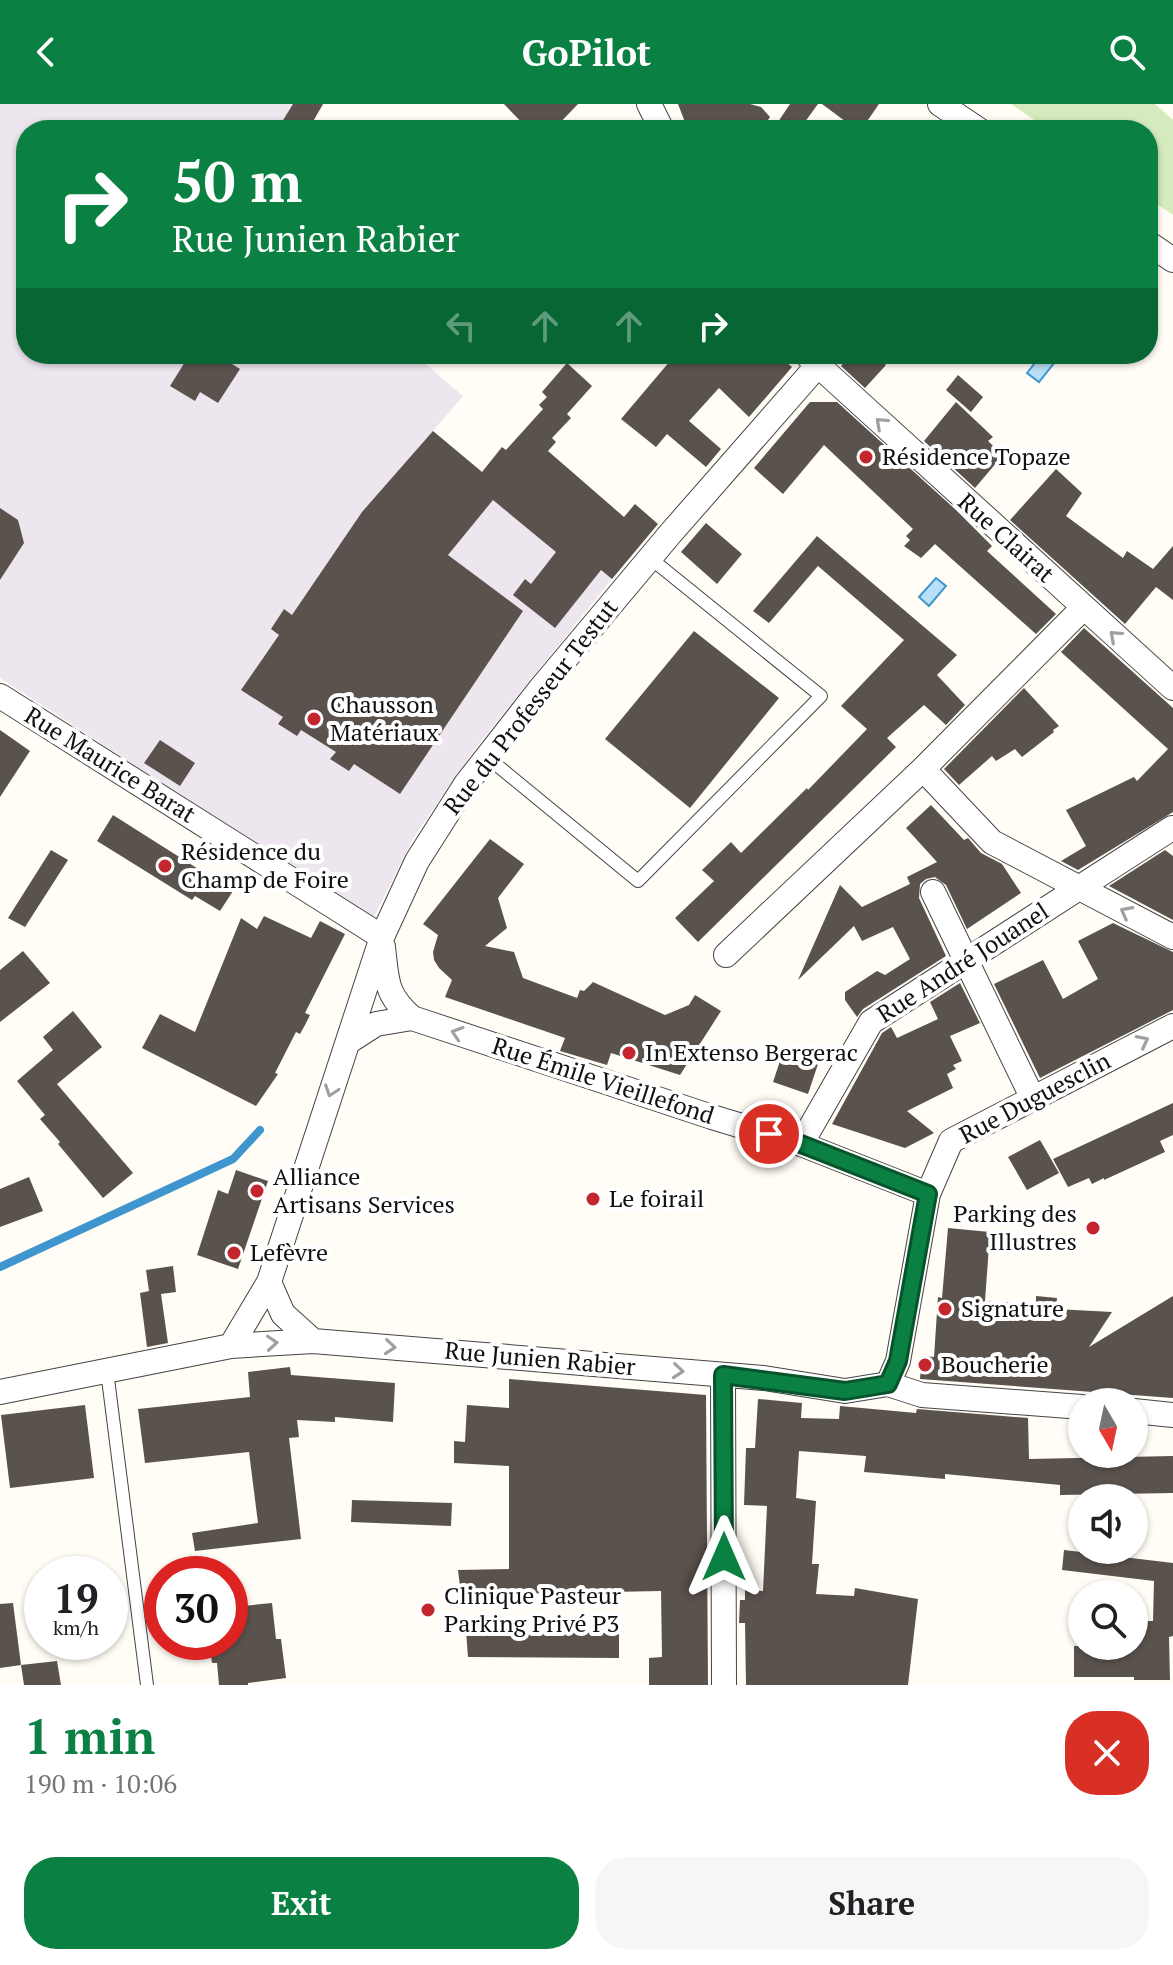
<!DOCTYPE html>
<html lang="en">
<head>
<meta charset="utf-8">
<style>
  :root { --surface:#fff; --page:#f6f6f6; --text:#202124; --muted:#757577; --accent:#0b8043 }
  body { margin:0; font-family:"PT Serif",serif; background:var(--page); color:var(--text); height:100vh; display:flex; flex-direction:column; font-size:30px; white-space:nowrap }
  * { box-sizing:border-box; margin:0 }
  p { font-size:26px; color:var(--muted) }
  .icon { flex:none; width:44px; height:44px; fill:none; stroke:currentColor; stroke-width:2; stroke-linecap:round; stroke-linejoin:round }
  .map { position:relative; height:1581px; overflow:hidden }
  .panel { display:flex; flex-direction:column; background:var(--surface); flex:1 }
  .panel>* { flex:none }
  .top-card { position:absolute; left:16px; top:16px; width:1142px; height:244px; border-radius:32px; box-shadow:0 2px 6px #0004; background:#0b8043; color:#fff; overflow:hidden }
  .needle { width:52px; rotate:171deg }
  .controls { position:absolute; left:1068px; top:1284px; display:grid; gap:16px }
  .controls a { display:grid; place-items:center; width:80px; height:80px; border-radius:50%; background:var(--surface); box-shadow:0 2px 6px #0004; font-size:40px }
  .speed { position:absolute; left:24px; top:1452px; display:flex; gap:16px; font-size:40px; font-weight:700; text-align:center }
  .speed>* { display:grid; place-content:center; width:104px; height:104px; border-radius:50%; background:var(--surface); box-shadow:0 2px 6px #0004; line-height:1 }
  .speed small { font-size:20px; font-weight:400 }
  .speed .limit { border:12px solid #d22; background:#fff; color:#111 }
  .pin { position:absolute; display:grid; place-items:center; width:68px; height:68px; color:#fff; margin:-34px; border:4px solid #fff; border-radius:50%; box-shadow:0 2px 8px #0007 }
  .me { position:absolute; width:88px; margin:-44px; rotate:0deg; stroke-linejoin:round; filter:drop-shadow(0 0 6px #0008) }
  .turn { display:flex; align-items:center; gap:28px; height:168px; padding:0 24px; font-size:36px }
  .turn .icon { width:104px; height:104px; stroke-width:2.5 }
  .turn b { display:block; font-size:56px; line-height:68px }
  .lanes { display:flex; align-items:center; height:76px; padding:0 24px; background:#0003; justify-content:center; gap:40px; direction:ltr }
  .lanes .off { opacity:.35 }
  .round { display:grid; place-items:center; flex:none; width:84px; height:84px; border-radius:32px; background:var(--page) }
  .overview { display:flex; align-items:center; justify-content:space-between; height:136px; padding:0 24px }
  h1 { font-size:48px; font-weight:700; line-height:60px; color:var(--accent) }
  .button { display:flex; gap:16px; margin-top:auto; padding:16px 24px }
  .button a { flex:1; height:92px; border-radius:32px; background:var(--accent); color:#fff; font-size:32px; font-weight:700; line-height:92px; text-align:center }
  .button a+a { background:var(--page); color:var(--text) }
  header { display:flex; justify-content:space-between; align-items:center; height:104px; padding:0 24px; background:var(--accent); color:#fff; font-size:36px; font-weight:700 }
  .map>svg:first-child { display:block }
  .industrial { fill:#eee6ef }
  .green { fill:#d5ebbd }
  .water { fill:#b9e0f7; stroke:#3f96cf; stroke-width:2 }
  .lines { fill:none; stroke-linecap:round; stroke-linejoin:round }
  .stream { stroke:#3f96cf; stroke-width:8 }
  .building { fill:#5a524d }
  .lane-casing { stroke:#444; stroke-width:14 }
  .street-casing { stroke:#444; stroke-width:26 }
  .lane { stroke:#fff; stroke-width:12 }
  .street { stroke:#fff; stroke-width:24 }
  .oneway { stroke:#a0a0a0 }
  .route-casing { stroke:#07532c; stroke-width:20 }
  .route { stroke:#0b8043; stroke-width:14 }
  .poi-dot { fill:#c4262e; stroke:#fff; stroke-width:3 }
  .labels { text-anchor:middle; stroke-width:8; stroke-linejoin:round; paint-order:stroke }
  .poi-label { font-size:24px; fill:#111; stroke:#fff; text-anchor:start }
  .street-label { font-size:24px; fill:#111; stroke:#fff }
</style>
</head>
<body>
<header><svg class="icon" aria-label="back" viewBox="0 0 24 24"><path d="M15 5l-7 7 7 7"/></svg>GoPilot<svg class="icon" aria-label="search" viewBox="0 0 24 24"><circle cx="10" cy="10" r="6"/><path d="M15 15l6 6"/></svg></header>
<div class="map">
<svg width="1173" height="1581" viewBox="0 0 1173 1581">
  <rect width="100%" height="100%" fill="#fffdf5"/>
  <path class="industrial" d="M 0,0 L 324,0 L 308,26 L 26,26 L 26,250 L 262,250 L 273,257 L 279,250 L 414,250 L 463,292 L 433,327 L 612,475 L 478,641 L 414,733 L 373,815 L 0,574 Z"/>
  <path class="green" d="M 1011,0 L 1155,0 L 1173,16 L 1173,111 L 1148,94 L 1148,26 L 1049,26 Z"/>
  <path class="water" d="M 1042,250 L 1052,250 L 1058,254 L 1039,278 L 1027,269 Z
    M 936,474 L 946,482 L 929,502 L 919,493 Z"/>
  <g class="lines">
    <path class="stream" d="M 0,1163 L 233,1055 L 260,1026"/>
  </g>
  <path class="building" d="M 293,0 L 323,0 L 308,26 L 277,26 Z
    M 504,0 L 578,0 L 553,26 L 529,26 Z
    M 678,0 L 750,0 L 761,3 L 770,13 L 761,26 L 735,26 L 727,17 L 716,26 L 710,26 L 705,20 L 695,26 L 688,26 Z
    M 790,0 L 818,0 L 799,26 L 787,26 L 778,18 Z
    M 822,0 L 879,0 L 861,26 L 857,26 Z
    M 190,250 L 216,250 L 240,265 L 218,299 L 200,288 L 195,297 L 170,282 Z
    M 676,250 L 777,250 L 792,263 L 749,313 L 719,284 L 689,317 L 721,345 L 706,363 L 667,330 L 656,343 L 621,315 Z
    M 851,250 L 873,250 L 886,261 L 865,284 L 841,262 Z
    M 567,259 L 592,282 L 567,310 L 571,314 L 552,334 L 556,338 L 548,347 L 624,413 L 635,400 L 658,420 L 612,475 L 601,466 L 555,524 L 513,491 L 525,475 L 531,480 L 556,448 L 493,396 L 448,451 L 523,507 L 400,690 L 354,660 L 349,667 L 330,655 L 336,648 L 301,626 L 297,632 L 278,620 L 283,613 L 241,586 L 279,531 L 271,525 L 284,505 L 292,511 L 362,408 L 433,327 L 482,368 L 502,343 L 506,346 L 543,305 L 539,301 L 547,293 L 542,288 Z
    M 958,271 L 983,293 L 971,308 L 946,286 Z
    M 810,298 L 837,298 L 956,406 L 992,442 L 987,447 L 1056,510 L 1036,530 L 935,440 L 921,454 L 904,442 L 910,436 L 906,432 L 913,425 L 824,341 L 783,390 L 754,364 Z
    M 956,298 L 993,333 L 988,337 L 1003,351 L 975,384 L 924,337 Z
    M 1056,365 L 1082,389 L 1066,412 L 1123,454 L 1127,447 L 1153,465 L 1173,442 L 1173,496 L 1156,483 L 1125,520 L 1010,416 Z
    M 0,404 L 18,416 L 24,439 L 0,476 Z
    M 706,419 L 742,450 L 717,480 L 681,448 Z
    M 817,432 L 957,551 L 937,571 L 965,601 L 946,621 L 924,601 L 887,634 L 896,643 L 698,838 L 675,814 L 714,777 L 702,766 L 731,738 L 741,749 L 807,684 L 808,686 L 867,625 L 841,602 L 904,536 L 818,462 L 769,519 L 753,507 Z
    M 1084,524 L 1173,604 L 1173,708 L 1078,766 L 1061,757 L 1086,742 L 1066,706 L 1134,673 L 1137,677 L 1168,645 L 1061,548 Z
    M 694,527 L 779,594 L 690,704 L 605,635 Z
    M 1024,584 L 1059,622 L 1053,626 L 1054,628 L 1022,653 L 1015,645 L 996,657 L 992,652 L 959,681 L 944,665 Z
    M 0,626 L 30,647 L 0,693 Z
    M 160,636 L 195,659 L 180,682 L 144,659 Z
    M 931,701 L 964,736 L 968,734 L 981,749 L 1002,760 L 1021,789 L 967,825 L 946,781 L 935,773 L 926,775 L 920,780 L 919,794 L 946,852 L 863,905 L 857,913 L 845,896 L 845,888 L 877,867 L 885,871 L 910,855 L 893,823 L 862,837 L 854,822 L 798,876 L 840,781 L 862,803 L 910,780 L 907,773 L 937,758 L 906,724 Z
    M 113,711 L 233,787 L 220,807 L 195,792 L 192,796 L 97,737 Z
    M 490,735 L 524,760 L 498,794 L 507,824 L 485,842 L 514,848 L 523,874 L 577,894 L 580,886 L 584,887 L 593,878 L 665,911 L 689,901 L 695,891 L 721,907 L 680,971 L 611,949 L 607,961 L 560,947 L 565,934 L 445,893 L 452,876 L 439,864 L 434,856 L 433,848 L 438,831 L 423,820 Z
    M 51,746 L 68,756 L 25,823 L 8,814 Z
    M 1165,746 L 1173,752 L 1173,816 L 1109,782 Z
    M 264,812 L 311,834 L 320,817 L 345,830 L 305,909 L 310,911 L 305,921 L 300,930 L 296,928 L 275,969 L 278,970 L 256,1002 L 142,944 L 160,910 L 195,928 L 241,814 L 257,825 Z
    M 1113,819 L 1173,848 L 1173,906 L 1040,974 L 994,880 L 1043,856 L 1063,895 L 1098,875 L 1078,837 Z
    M 23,847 L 50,879 L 0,918 L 0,866 Z
    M 960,879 L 980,919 L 950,932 L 962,957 L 953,961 L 956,965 L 947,970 L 953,984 L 907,1007 L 934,1029 L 905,1044 L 832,1020 L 882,929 L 891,923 L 897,934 L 938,915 L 930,898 Z
    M 73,907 L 102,943 L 57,980 L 133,1069 L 103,1094 L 58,1040 L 60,1038 L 40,1015 L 45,1011 L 17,977 L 53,946 L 43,933 Z
    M 783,948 L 818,960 L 808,990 L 773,978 Z
    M 1173,999 L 1173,1031 L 1160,1037 L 1165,1048 L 1104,1076 L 1104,1074 L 1092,1080 L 1089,1074 L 1068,1083 L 1053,1055 Z
    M 1040,1036 L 1059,1069 L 1027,1086 L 1008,1053 Z
    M 236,1066 L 268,1077 L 238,1165 L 197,1151 L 218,1086 L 228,1090 Z
    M 29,1073 L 43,1107 L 0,1123 L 0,1085 Z
    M 948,1124 L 990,1128 L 985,1197 L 1036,1200 L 1036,1192 L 1057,1194 L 1056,1205 L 1112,1208 L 1089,1243 L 1173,1192 L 1173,1294 L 920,1275 L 922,1252 L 934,1253 L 938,1193 L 942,1194 Z
    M 173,1162 L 176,1188 L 161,1190 L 168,1239 L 147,1243 L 140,1189 L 149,1187 L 146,1166 Z
    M 290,1263 L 291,1271 L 395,1279 L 393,1318 L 335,1313 L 335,1318 L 297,1316 L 299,1333 L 289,1334 L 301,1435 L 195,1447 L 192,1429 L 258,1419 L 249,1348 L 145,1359 L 138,1305 L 250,1293 L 248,1268 Z
    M 509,1275 L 706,1291 L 708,1581 L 649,1581 L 649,1554 L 662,1553 L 661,1487 L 461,1491 L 458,1466 L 509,1465 L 509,1362 L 454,1359 L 454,1337 L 465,1338 L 467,1301 L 509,1304 Z
    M 758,1295 L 802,1299 L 801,1314 L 839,1315 L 840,1302 L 916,1309 L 917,1305 L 1028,1314 L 1029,1355 L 1173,1352 L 1173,1389 L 1060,1391 L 1060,1381 L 945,1370 L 945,1375 L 864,1368 L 866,1352 L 799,1347 L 796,1394 L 816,1397 L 812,1460 L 819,1460 L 816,1490 L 854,1492 L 855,1484 L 918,1495 L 908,1581 L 746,1581 L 745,1519 L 739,1519 L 740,1496 L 745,1496 L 745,1486 L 763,1487 L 767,1402 L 744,1401 L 746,1344 L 755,1344 Z
    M 85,1301 L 94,1374 L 10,1384 L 1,1311 Z
    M 352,1396 L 452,1399 L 451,1422 L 351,1418 Z
    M 1064,1446 L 1173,1459 L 1173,1532 L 1169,1533 L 1170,1576 L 1134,1576 L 1134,1573 L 1074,1573 L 1074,1542 L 1134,1542 L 1134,1517 L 1153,1517 L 1154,1477 L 1062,1466 Z
    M 13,1499 L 21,1561 L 0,1564 L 0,1500 Z
    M 272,1499 L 276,1535 L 281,1535 L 286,1574 L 248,1579 L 248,1581 L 219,1581 L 217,1559 L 212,1559 L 209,1538 L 230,1538 L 230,1517 L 245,1515 L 243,1502 Z
    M 466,1527 L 619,1529 L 619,1554 L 468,1553 Z
    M 57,1557 L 61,1581 L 24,1581 L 21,1561 Z"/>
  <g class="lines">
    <g class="lane-casing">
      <path id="lane" d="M 487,653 L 638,777 L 821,592 L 650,454
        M 107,1267 L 147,1581"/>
    </g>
    <g class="street-casing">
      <path id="street" d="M 649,0 L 662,26
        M 940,0 L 979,26
        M 1148,139 L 1173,156
        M 808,252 L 1173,584
        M 1083,504 L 923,665 L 992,738 L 1173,833
        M 0,592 L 382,833
        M 933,788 L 1033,995
        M 383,843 C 387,877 385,890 412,914 L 712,1013 L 801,1040 L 928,1090
        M 726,851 L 923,665
        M 348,938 L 376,920 L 412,914
        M 801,1040 L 871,918 L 1172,724
        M 269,1178 L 283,1210 L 313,1237
        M 231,1242 L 269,1178 L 382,833 L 417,757 L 466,680 L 541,584 L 670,430 L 818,261
        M 723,1271 L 724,1581
        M 888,1280 L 898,1257 L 928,1090 L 951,1037 L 1173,922
        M 0,1288 L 231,1242 L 313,1237 L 764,1274 L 845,1287 L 888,1280 L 922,1291 L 1082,1303
        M 1134,1307 L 1173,1311"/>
    </g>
    <use href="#lane" class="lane"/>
    <use href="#street" class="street"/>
  </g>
  <defs><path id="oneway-chevron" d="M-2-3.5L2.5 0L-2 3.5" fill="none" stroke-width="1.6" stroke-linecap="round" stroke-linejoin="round" transform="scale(2)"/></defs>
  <g class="oneway">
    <use href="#oneway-chevron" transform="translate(881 319) rotate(-138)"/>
    <use href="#oneway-chevron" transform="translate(1115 532) rotate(-138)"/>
    <use href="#oneway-chevron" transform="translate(1126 808) rotate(-152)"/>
    <use href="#oneway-chevron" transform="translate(457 929) rotate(-162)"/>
    <use href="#oneway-chevron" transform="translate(1143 937) rotate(-27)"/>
    <use href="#oneway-chevron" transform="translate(331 987) rotate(109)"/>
    <use href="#oneway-chevron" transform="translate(272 1239) rotate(-4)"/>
    <use href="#oneway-chevron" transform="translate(390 1243) rotate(5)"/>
    <use href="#oneway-chevron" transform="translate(678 1267) rotate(5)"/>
  </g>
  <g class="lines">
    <g class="route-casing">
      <path id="route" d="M 724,1453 L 723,1271 L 845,1287 L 888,1280 L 898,1257 L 928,1090 L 801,1040 L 769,1030"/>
    </g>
    <use href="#route" class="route"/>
  </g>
  <g class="poi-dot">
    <circle cx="866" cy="353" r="8"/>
    <circle cx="314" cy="615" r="8"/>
    <circle cx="165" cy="762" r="8"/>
    <circle cx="629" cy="949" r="8"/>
    <circle cx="257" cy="1087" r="8"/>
    <circle cx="593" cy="1095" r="8"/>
    <circle cx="1093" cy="1124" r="8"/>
    <circle cx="234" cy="1149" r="8"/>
    <circle cx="945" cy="1205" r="8"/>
    <circle cx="925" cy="1261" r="8"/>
    <circle cx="428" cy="1506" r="8"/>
  </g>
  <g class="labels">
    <g class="poi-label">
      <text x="882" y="361">Résidence Topaze</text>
      <text x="330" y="609">Chausson<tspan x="330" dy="28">Matériaux</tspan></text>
      <text x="181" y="756">Résidence du<tspan x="181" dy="28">Champ de Foire</tspan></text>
      <text x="645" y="957">In Extenso Bergerac</text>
      <text x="273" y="1081">Alliance<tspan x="273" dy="28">Artisans Services</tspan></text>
      <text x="609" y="1103">Le foirail</text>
      <text x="1077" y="1118" text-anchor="end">Parking des<tspan x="1077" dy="28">Illustres</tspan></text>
      <text x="250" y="1157">Lefèvre</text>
      <text x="961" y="1213">Signature</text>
      <text x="941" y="1269">Boucherie</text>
      <text x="444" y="1500">Clinique Pasteur<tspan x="444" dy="28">Parking Privé P3</tspan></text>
    </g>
    <g class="street-label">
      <text transform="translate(1006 434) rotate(42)" y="8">Rue Clairat</text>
      <text transform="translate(531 603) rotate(-52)" y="8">Rue du Professeur Testut</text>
      <text transform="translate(110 661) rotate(32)" y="8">Rue Maurice Barat</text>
      <text transform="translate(963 859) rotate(-33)" y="8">Rue André Jouanel</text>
      <text transform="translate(603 977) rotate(18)" y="8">Rue Émile Vieillefond</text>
      <text transform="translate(1035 994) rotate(-28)" y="8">Rue Duguesclin</text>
      <text transform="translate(540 1255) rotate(5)" y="8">Rue Junien Rabier</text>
    </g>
  </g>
</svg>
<div class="controls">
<a><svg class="needle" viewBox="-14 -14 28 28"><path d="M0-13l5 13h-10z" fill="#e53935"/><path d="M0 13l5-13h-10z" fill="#757577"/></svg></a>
<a><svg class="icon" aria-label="sound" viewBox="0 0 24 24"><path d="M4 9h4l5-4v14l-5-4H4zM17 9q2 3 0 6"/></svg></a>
<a><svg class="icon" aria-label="search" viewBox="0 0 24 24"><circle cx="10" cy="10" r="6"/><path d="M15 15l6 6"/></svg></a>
</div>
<div class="speed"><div>19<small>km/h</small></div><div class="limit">30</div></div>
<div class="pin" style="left:769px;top:1030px;background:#d93025"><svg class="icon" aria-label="arrive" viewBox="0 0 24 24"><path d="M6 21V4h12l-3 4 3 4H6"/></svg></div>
<svg class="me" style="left:724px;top:1453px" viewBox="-20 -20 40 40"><path d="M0-17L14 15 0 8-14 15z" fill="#0b8043" stroke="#fff" stroke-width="4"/></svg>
<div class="top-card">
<div class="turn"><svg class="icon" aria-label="right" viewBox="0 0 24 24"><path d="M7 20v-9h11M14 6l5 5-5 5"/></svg><div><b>50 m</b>Rue Junien Rabier</div></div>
<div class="lanes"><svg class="icon off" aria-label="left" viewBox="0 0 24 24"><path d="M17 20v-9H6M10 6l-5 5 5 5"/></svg><svg class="icon off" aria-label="ahead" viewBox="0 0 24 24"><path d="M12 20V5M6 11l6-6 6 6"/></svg><svg class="icon off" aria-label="ahead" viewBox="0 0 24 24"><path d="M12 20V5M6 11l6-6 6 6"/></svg><svg class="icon" aria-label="right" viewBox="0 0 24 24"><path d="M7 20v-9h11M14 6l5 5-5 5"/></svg></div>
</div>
</div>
<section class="panel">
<div class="overview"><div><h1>1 min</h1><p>190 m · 10:06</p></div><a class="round" style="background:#d93025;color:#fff"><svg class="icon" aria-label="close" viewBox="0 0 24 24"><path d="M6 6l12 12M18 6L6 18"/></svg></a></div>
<div class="button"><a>Exit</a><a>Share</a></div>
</section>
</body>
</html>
